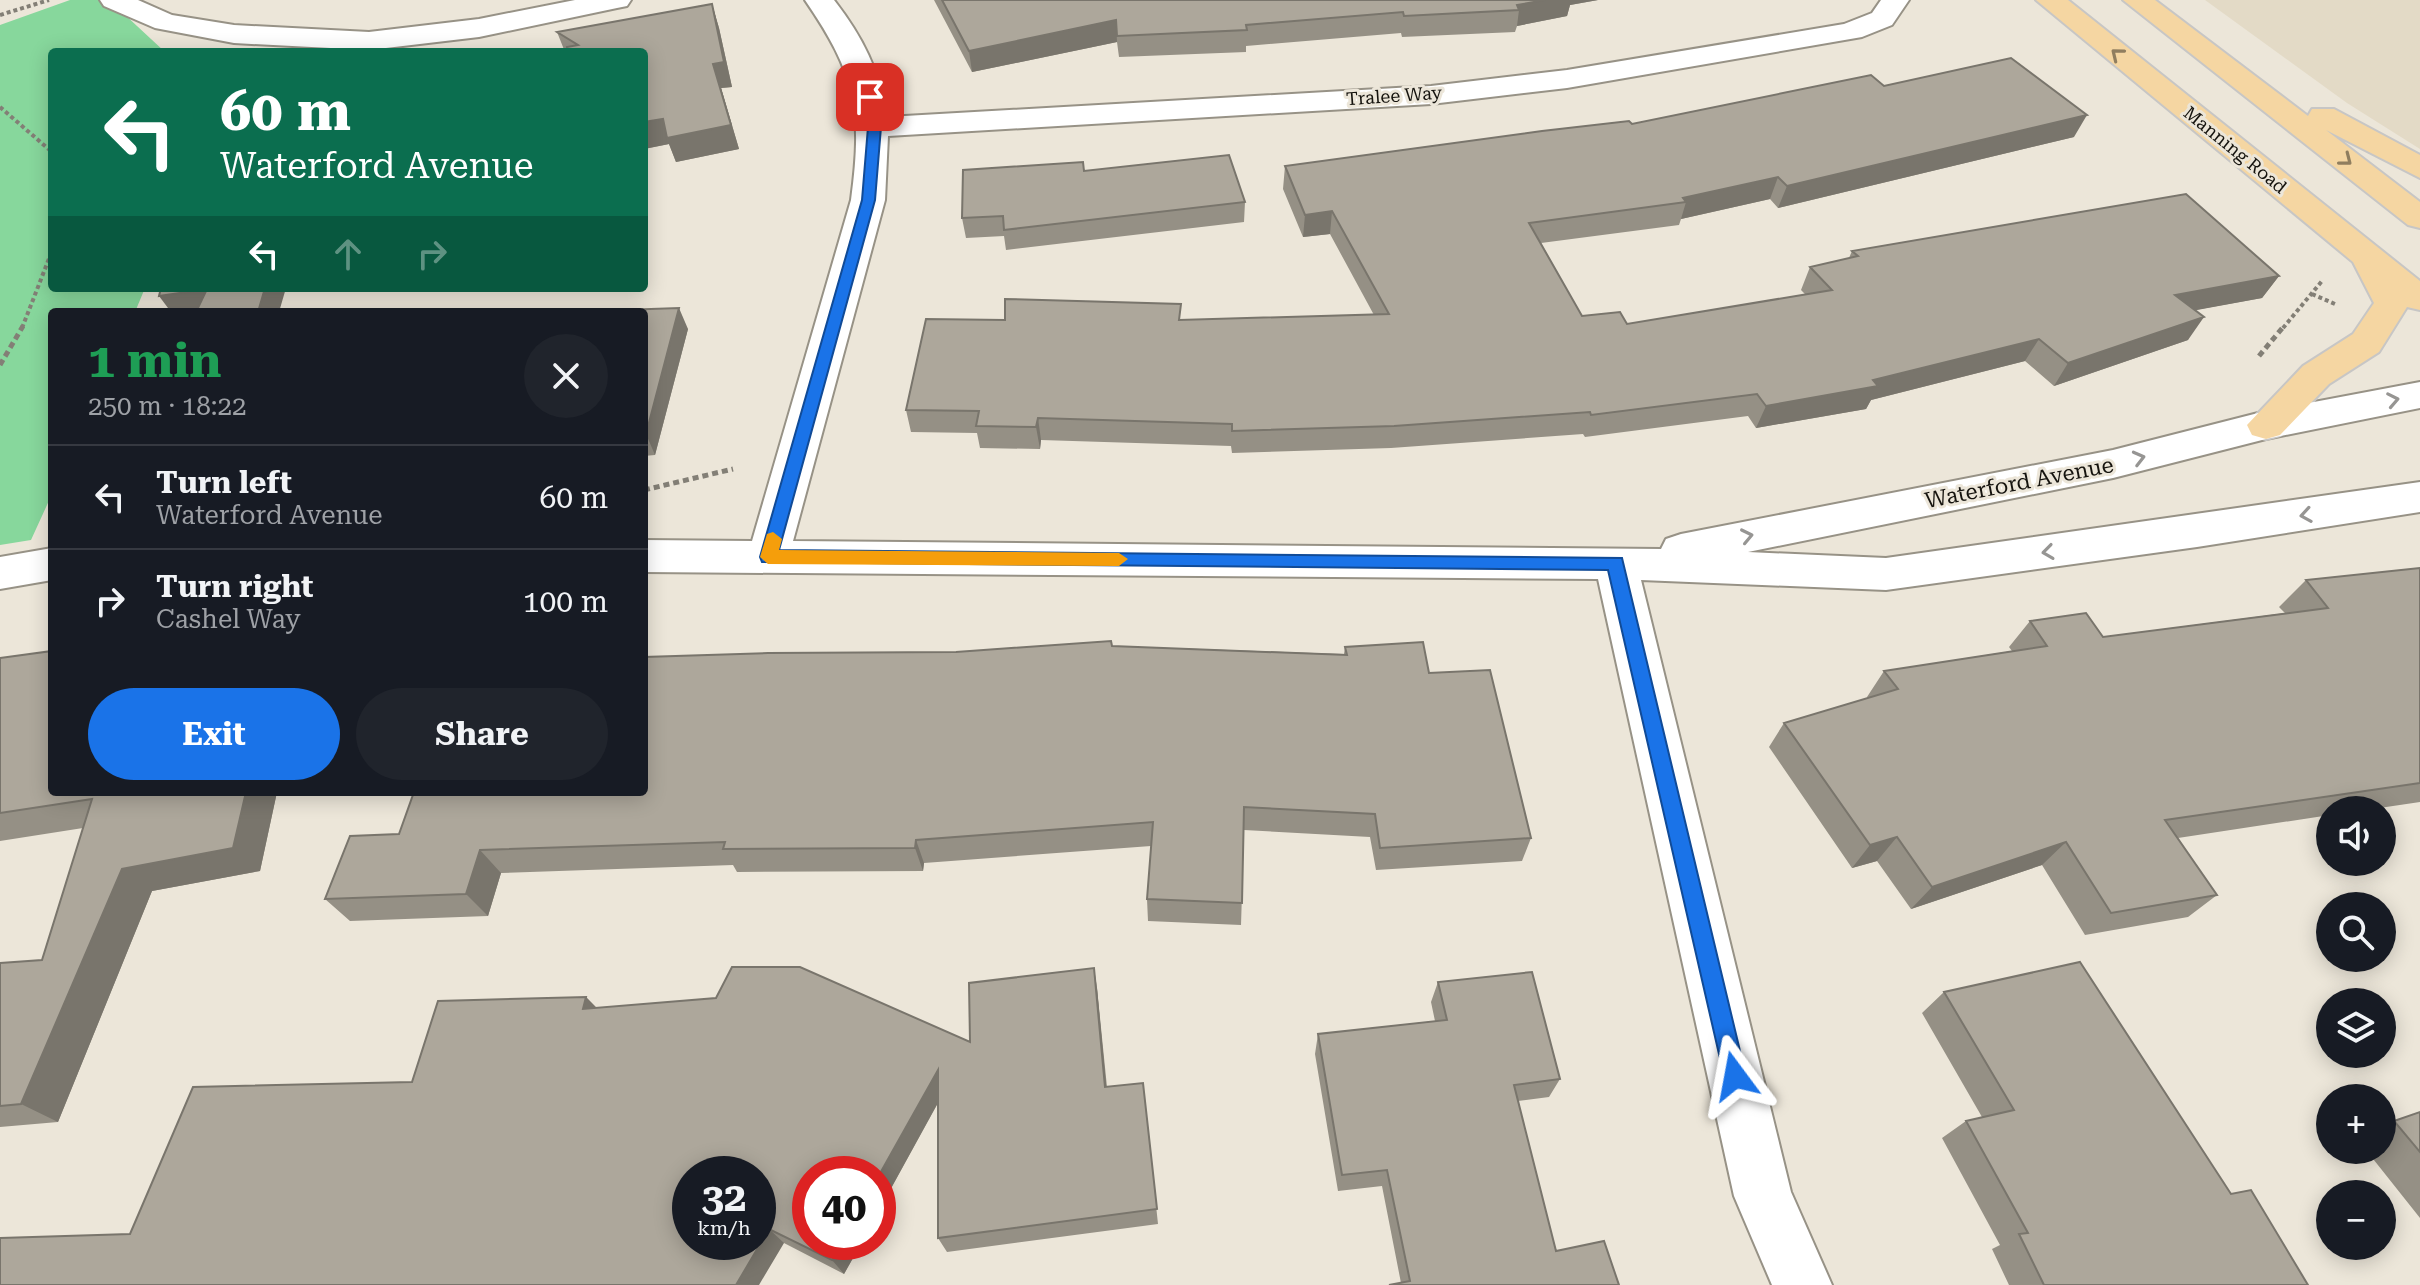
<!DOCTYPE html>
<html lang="en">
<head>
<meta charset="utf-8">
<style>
  :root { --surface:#171b24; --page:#20242c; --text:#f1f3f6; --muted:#9ea1a6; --line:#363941; --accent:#1a73e8 }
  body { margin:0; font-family:"Roboto Serif",serif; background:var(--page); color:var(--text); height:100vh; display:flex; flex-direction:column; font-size:30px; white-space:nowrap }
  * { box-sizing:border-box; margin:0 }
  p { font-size:26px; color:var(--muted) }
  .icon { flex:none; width:44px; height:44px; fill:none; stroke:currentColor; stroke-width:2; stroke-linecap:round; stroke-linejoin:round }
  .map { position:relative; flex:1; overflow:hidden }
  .drawer { position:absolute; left:48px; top:308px; width:600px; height:488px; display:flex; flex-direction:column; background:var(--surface); border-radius:8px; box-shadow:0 4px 20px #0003 }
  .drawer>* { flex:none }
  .top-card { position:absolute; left:48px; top:48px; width:600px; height:244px; border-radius:8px; box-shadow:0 4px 20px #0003; background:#0b6e4f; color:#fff; overflow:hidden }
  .fabs { position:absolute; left:2316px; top:796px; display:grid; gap:16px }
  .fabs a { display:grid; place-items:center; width:80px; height:80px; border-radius:50%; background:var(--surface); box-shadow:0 4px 20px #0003; font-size:40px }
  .speed { position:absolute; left:672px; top:1156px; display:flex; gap:16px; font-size:40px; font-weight:700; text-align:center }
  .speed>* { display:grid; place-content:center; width:104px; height:104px; border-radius:50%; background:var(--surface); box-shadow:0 4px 20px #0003; line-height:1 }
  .speed small { font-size:20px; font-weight:400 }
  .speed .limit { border:12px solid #d22; background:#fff; color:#111 }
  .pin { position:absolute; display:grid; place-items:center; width:68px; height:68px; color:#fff; margin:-34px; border-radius:16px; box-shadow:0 4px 12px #0006 }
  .me { position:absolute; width:88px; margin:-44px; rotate:347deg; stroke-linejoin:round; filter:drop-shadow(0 0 6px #0008) }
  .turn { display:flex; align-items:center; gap:28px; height:168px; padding:0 40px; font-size:36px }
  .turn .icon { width:104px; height:104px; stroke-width:2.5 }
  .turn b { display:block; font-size:56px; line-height:68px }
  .lanes { display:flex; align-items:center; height:76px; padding:0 40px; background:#0003; justify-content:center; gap:40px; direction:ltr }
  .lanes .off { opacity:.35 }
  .round { display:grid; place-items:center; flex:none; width:84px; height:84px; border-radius:42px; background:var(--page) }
  .headline { display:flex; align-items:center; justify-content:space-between; height:136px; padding:0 40px }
  h1 { font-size:48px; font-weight:700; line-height:60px; color:#1e9e55 }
  .action { display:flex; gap:16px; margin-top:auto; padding:16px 40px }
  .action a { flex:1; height:92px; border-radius:48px; background:var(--accent); color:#fff; font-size:32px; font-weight:700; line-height:92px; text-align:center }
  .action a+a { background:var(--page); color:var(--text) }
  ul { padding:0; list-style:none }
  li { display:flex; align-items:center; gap:24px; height:104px; padding:0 40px; border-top:2px solid var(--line) }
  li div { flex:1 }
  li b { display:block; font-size:30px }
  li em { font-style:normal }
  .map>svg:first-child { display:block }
  .built { fill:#e3dac6 }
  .green { fill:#87d79c }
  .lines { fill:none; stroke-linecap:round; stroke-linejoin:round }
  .minor-casing { stroke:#979286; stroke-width:4 }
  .major-casing { stroke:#c7c6c5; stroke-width:4 }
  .path-far1 { stroke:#837f76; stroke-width:4; stroke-dasharray:4 3; stroke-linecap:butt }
  .path { stroke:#837f76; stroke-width:5; stroke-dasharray:6 4; stroke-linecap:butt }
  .minor { fill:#fff; fill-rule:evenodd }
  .major { fill:#f5d6a2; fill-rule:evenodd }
  .wall { fill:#959085 }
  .shaded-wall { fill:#79756c }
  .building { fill:#ada79b; stroke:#79756c; stroke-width:2; fill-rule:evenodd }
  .oneway { stroke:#907e5f }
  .oneway2 { stroke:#969593 }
  .route { fill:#1a73e8; stroke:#114b97; stroke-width:2 }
  .slow { fill:#f59e0b }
  .labels { text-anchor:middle; stroke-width:6; stroke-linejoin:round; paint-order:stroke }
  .far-street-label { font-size:18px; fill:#15130e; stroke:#ece6d9 }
  .street-label { font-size:22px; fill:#15130e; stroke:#ece6d9 }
</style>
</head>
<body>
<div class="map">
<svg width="2420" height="1285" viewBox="0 0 2420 1285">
  <rect width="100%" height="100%" fill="#ece6d9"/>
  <path class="built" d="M 2205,0 L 2420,0 L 2420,149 L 2347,103 Z"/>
  <path class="green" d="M 70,0 L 109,0 L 165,52 L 52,52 L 52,288 L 145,288 L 135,312 L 52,312 L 52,494 L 31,540 L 0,545 L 0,25 Z"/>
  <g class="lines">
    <g class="minor-casing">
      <path id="minor" d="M 100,0 L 138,0 L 172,15 L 234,25 L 369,32 L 479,19 L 575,0 L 631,0 L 627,6 L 617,8 L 479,37 L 369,50 L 234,43 L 155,28 L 104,6 Z
        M 805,0 L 834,0 C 862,36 880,71 887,117 L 1431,86 L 1567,70 L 1844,24 L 1872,13 L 1881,0 L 1909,0 L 1892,25 L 1862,37 L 1567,88 L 1431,104 L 888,136 L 885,200 L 793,541 L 1661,549 L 1666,539 L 1681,534 L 2113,450 L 2266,411 L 2420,382 L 2420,408 L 2266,439 L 2113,478 L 1748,552 L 1886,558 L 2420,482 L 2420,512 L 2197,547 L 1886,590 L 1641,580 L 1791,1192 L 1832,1285 L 1772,1285 L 1734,1196 L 1598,579 L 644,572 L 644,540 L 752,541 L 851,200 C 863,111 856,74 805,0 Z
        M 52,548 L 52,580 L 0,589 L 0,557 Z"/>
    </g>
    <g class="major-casing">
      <path id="major" d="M 2036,0 L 2068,0 L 2420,281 L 2420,310 L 2407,307 L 2379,352 L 2329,384 L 2280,435 L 2266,439 L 2252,435 L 2247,425 L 2303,366 L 2353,334 L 2374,303 L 2353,262 Z
        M 2123,0 L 2155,0 L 2308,116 L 2312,109 L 2334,109 L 2420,155 L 2420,178 L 2326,130 L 2420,202 L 2420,228 L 2408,225 Z"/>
    </g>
    <path class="path-far1" d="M 0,15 L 49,0
      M 0,107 L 52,152
      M 2312,294 L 2335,304
      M 22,328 L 52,251
      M 2283,328 L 2322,281"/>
    <path class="path" d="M 2259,356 L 2284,326
      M 0,365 L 23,326
      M 644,490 L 733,469"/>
    <use href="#minor" class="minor"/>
    <use href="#major" class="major"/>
  </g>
  <path class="wall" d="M 934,0 L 1598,0 L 1570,5 L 1567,16 L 1517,26 L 1515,32 L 1402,37 L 1401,33 L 1246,46 L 1246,52 L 1119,57 L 1117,42 L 972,72 Z
    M 712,4 L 719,28 L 732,87 L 721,88 L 739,149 L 676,162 L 669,144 L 644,149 L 644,52 L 565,52 L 557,32 Z
    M 1884,86 L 2074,137 L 1778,208 L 1770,199 L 1681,219 L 1679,225 L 1541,243 L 1582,316 L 1627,324 L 1806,295 L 1801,290 L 1810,267 L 1849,258 L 1852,251 L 2279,276 L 2262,298 L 2195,310 L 2188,340 L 2054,386 L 2025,361 L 1871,400 L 1866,409 L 1756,428 L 1748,416 L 1585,437 L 1583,434 L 1391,448 L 1232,453 L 1231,446 L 1041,440 L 1040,449 L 980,448 L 977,433 L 911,432 L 906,410 L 1181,320 L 1374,315 L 1330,234 L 1303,237 L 1283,189 L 1285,166 L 1632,124 Z
    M 1084,171 L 1245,202 L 1244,222 L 1006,250 L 1004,236 L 966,238 L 962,218 Z
    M 644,312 L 688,329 L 655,455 L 644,456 Z
    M 2420,568 L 2420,802 L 2366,810 L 2330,810 L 2330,815 L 2178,838 L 2217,895 L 2188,917 L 2085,935 L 2042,865 L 1911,909 L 1877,861 L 1852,868 L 1769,747 L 1784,723 L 1868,698 L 1867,697 L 1884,671 L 2012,651 L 2009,647 L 2030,621 L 2103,637 L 2285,613 L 2279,607 L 2306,580 Z
    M 1112,646 L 1344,654 L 1345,647 L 1429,673 L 1531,838 L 1522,861 L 1376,870 L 1370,837 L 1244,830 L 1241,925 L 1148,921 L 1147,899 L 1151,846 L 924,863 L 923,871 L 737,872 L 733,865 L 501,873 L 488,916 L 350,921 L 325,899 L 399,834 L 956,652 Z
    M 0,658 L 277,792 L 260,871 L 152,891 L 58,1122 L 0,1127 L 0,963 L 42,960 L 83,828 L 0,841 Z
    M 1438,982 L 1560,1079 L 1549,1097 L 1518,1101 L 1556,1251 L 1401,1283 L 1382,1186 L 1338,1191 L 1315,1054 L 1318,1034 L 1435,1021 L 1431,1002 Z
    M 1097,988 L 1107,1087 L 1143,1083 L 1158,1224 L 947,1252 L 938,1238 L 938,1103 L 878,1212 L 878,1174 L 810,1242 L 862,1242 L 844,1274 L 784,1243 L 130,1234 L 412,1082 L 586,997 L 597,1008 L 970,1042 Z
    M 1944,992 L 2231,1194 L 2308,1285 L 2009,1285 L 1992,1249 L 2000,1245 L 1942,1138 L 1966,1121 L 1982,1117 L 1922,1013 Z
    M 2420,1112 L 2420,1218 L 2366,1150 L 2382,1150 L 2382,1126 Z"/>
  <path class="shaded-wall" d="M 1545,0 L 1598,0 L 1570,5 L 1567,16 L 1517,26 L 1519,10 L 1517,5 Z
    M 712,4 L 719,28 L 732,87 L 721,88 L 739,149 L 676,162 L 669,144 L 644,149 L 644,122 Z
    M 1116,20 L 1117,42 L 972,72 L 969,51 Z
    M 2087,115 L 2074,137 L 1778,208 L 1787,186 Z
    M 1778,177 L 1770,199 L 1681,219 L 1686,202 L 1683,198 Z
    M 1332,211 L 1330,234 L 1303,237 L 1305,215 Z
    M 2279,276 L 2262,298 L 2159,317 L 2175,295 Z
    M 265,288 L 286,288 L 279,312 L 258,312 Z
    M 207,289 L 214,312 L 171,312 L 159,296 Z
    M 679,308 L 688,329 L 655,455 L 646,434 Z
    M 2204,317 L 2188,340 L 2054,386 L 2068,363 Z
    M 2039,339 L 2025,361 L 1871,400 L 1866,409 L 1756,428 L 1766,406 Z
    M 1038,418 L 1041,440 L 1040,449 L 1036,427 Z
    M 246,792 L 277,792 L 260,871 L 152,891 L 58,1122 L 21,1104 L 122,869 Z
    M 1897,837 L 1877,861 L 1852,868 L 1870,845 Z
    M 916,840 L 924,863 L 923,871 L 915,848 Z
    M 2066,842 L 2042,865 L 1911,909 L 1932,887 Z
    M 480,850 L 501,873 L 488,916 L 466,894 Z
    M 1094,968 L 1097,988 L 1108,1105 L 1105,1087 Z
    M 586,997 L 605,1017 L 583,1009 Z
    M 938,1070 L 946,1088 L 878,1212 L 878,1177 Z
    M 769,1229 L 784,1243 L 759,1285 L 736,1285 Z
    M 842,1242 L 862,1242 L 844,1274 L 832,1260 Z"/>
  <path class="building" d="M 942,0 L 1545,0 L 1517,5 L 1519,10 L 1404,16 L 1403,12 L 1246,25 L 1247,30 L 1117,36 L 1116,20 L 969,51 Z
    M 712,4 L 724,62 L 713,64 L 731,125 L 667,138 L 663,119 L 644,122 L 644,52 L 568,52 L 567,47 L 578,45 L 557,32 Z
    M 2011,58 L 2087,115 L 1787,186 L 1778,177 L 1683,198 L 1686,202 L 1529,223 L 1582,316 L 1620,312 L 1627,324 L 1832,290 L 1810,267 L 1858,256 L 1852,251 L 2186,194 L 2279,276 L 2175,295 L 2204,317 L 2068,363 L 2039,339 L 1873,380 L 1878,386 L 1766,406 L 1757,394 L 1591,415 L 1590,412 L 1394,426 L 1232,431 L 1232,424 L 1038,418 L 1036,427 L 976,426 L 979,411 L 906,410 L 926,319 L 1005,320 L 1005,299 L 1181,304 L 1179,320 L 1389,314 L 1332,211 L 1305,215 L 1285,166 L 1542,131 L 1629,121 L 1632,124 L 1871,75 L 1884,86 Z
    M 1229,155 L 1245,202 L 1004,230 L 1003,216 L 962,218 L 963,170 L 1083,162 L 1084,171 Z
    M 161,288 L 265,288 L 258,312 L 196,312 L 207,289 L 159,296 Z
    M 679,308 L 646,434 L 644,434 L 644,312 L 562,312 Z
    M 2420,568 L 2420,783 L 2165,820 L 2217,895 L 2111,913 L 2066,842 L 1932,887 L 1897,837 L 1870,845 L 1784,723 L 1898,689 L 1884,671 L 2047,646 L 2030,621 L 2086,613 L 2103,637 L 2328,608 L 2306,580 Z
    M 1111,641 L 1112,646 L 1347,655 L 1345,647 L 1423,642 L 1429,673 L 1490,670 L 1531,838 L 1380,848 L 1375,814 L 1244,807 L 1242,903 L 1147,899 L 1153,822 L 916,840 L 915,848 L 723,849 L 725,842 L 480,850 L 466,894 L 325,899 L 350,836 L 399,834 L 414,792 L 644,792 L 644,657 L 768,653 L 956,652 Z
    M 52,651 L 52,792 L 246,792 L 233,848 L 122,869 L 21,1104 L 0,1106 L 0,963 L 42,960 L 92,799 L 0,813 L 0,658 Z
    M 2080,962 L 2231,1194 L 2251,1190 L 2308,1285 L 2044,1285 L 2019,1234 L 2028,1233 L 1966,1121 L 2014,1110 L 1944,992 Z
    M 732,967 L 800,967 L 970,1042 L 969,983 L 1094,968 L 1105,1087 L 1143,1083 L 1157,1209 L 938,1238 L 938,1070 L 878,1177 L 878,1174 L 810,1174 L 810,1242 L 842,1242 L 832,1260 L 769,1229 L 736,1285 L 0,1285 L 0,1238 L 130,1234 L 193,1087 L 412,1082 L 438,1001 L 586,997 L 583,1009 L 716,998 ZM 690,1174 L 758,1174 L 758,1242 L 690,1242 Z
    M 1532,972 L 1560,1079 L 1514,1085 L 1556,1251 L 1604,1241 L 1619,1285 L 1389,1285 L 1410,1281 L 1387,1170 L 1342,1175 L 1318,1034 L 1447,1020 L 1438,982 Z
    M 2420,1112 L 2420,1152 L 2394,1121 Z"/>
  <defs><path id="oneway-chevron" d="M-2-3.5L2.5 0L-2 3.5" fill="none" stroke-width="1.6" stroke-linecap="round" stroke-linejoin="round" transform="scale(2)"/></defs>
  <g class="oneway">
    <use href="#oneway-chevron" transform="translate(2117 54) rotate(-141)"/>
    <use href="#oneway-chevron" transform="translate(2346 160) rotate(38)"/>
  </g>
  <g class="oneway2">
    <use href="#oneway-chevron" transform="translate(2393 400) rotate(-11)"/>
    <use href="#oneway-chevron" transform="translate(2139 458) rotate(-14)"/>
    <use href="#oneway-chevron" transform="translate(2306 515) rotate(171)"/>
    <use href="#oneway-chevron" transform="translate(1747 536) rotate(-12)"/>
    <use href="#oneway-chevron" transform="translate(2048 552) rotate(172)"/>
  </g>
  <path class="route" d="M 870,93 L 877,97 L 881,127 L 875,200 L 779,550 L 1622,558 L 1746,1076 L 1743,1084 L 1735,1087 L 1727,1084 L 1724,1076 L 1608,570 L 762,562 L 760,557 L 862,200 L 868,127 L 864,97 Z"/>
  <path class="slow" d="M 773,532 L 782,539 L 779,550 L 1119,553 L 1128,559 L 1119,566 L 768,564 L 760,557 L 767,534 Z"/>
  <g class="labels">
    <g class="far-street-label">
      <text transform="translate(1394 96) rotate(-4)" y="6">Tralee Way</text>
      <text transform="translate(2235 150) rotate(39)" y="6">Manning Road</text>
    </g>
    <g class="street-label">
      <text transform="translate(2019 482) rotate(-11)" y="8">Waterford Avenue</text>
    </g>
  </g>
</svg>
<div class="fabs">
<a><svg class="icon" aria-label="sound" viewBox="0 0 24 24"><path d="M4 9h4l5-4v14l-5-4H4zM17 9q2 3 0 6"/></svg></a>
<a><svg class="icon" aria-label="search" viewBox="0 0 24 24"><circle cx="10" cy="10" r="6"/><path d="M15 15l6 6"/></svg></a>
<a><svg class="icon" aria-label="layers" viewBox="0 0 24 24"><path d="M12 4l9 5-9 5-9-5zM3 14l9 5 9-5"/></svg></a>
<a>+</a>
<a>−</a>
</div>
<div class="speed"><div>32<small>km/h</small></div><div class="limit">40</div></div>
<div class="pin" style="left:870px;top:97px;background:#d93025"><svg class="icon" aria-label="arrive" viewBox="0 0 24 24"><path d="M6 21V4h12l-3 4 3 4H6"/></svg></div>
<svg class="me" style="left:1735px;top:1076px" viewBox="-20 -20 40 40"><path d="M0-17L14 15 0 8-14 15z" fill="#1a73e8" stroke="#fff" stroke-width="4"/></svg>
<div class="top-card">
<div class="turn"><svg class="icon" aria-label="left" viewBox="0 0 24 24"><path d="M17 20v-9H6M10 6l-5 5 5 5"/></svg><div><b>60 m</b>Waterford Avenue</div></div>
<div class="lanes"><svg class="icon" aria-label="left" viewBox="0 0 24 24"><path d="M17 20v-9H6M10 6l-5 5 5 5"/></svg><svg class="icon off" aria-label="ahead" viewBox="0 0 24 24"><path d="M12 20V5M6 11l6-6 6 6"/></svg><svg class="icon off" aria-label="right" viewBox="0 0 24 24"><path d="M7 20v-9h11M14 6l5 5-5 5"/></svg></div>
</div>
<section class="drawer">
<div class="headline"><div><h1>1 min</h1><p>250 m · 18:22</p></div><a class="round"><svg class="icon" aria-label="close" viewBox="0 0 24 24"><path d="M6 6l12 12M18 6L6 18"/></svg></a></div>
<ul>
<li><svg class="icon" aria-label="left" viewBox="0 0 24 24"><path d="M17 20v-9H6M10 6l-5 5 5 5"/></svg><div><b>Turn left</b><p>Waterford Avenue</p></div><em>60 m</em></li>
<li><svg class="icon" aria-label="right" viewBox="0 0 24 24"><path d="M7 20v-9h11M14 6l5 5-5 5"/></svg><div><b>Turn right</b><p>Cashel Way</p></div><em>100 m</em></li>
</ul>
<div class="action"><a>Exit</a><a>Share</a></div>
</section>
</div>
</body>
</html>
